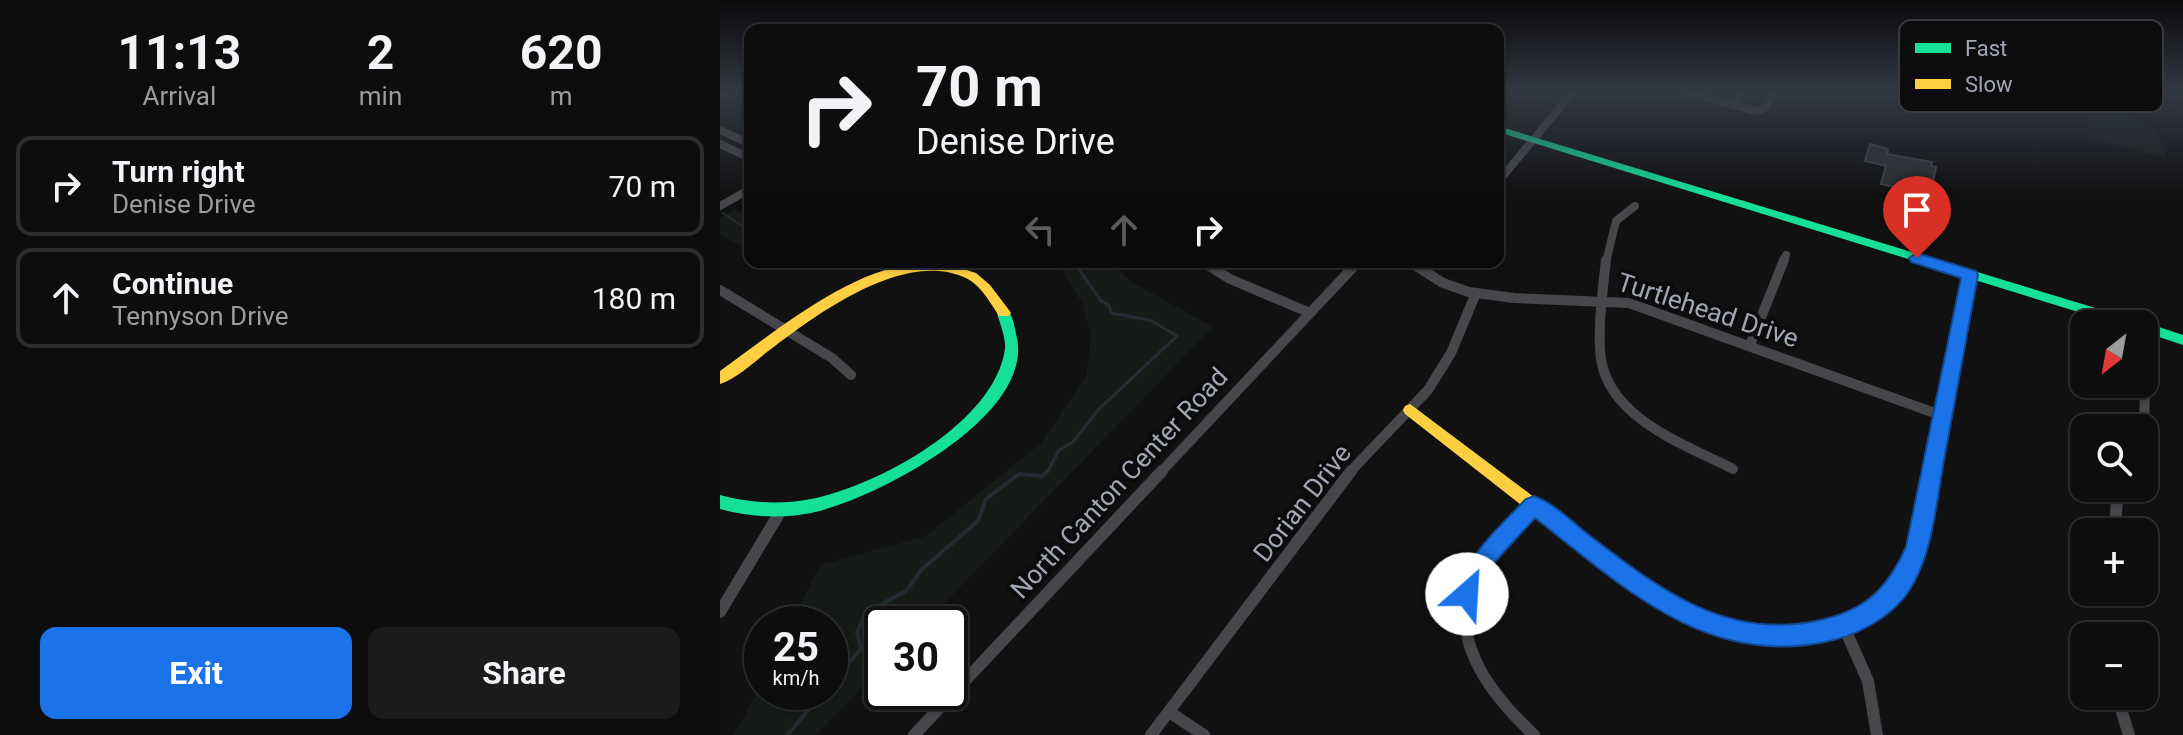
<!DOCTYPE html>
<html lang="en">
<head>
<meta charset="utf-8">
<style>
  :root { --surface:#0d0d0e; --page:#1b1b1c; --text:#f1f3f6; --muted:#9a9c9e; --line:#2d2d2e; --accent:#1a73e8 }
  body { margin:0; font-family:Roboto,sans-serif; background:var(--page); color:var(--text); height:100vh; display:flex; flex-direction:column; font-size:30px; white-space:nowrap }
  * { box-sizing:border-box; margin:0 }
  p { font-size:26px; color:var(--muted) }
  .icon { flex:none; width:44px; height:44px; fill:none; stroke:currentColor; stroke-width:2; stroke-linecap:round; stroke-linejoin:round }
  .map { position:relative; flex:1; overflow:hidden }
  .panel { display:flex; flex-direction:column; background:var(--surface); width:720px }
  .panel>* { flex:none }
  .hud { position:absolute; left:24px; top:24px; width:760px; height:244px; border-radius:16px; box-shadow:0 2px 6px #0004,0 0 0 2px var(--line); background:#0d0d0e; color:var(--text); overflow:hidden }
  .needle { width:52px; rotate:211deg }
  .fabs { position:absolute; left:1350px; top:310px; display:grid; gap:16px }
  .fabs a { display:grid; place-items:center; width:88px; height:88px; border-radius:16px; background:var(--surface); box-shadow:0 2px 6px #0004,0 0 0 2px var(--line); font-size:40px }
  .speed { position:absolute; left:24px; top:606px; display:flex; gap:16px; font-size:40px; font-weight:700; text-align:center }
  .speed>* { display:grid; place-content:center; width:104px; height:104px; border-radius:50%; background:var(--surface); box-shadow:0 2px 6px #0004,0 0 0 2px var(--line); line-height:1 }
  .speed small { font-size:20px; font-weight:400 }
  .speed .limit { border:4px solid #111; border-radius:12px; background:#fff; color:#111 }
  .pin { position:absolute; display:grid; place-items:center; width:68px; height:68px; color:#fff; margin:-82px -34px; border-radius:50% 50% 50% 0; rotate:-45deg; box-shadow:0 0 8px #0007 }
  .pin .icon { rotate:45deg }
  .me { position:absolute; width:88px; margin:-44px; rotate:26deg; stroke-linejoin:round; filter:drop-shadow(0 0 6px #0008) }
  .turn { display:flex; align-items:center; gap:28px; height:168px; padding:0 40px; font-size:36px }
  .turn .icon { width:104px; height:104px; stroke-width:2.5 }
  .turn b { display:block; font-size:56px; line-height:68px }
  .lanes { display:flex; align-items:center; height:76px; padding:0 40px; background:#0003; justify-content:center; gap:40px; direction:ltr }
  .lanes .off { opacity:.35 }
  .eta { display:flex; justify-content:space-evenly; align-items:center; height:136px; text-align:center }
  .eta b { font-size:48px; font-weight:700; line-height:56px }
  .action { display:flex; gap:16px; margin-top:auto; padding:16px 40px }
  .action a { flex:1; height:92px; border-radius:16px; background:var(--accent); color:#fff; font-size:32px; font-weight:700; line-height:92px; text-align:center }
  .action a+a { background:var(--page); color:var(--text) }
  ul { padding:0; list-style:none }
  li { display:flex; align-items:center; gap:24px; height:100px; margin:0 16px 12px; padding:0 24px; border:4px solid var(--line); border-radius:16px }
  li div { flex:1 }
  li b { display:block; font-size:30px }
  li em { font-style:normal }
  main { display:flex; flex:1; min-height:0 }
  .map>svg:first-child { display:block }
  .green { fill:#161b17 }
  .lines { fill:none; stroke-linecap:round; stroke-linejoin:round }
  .stream-far2 { stroke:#252b33; stroke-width:2 }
  .stream-far1 { stroke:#252b33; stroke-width:3 }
  .stream { stroke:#252b33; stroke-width:4 }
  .building { fill:#2e2f32; stroke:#404246; stroke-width:2 }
  .street-far2 { stroke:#46474a; stroke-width:8 }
  .street-far1 { stroke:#46474a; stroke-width:10 }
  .street { stroke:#46474a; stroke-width:12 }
  .fast { fill:#16e098; fill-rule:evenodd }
  .slow { fill:#ffcf43; fill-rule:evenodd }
  .route { fill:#1a73e8; stroke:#114b97; stroke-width:2 }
  .labels { text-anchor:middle; stroke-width:8; stroke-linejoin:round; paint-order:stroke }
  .street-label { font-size:26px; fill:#a2a6b3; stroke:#0c0c0d }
  .key { fill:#0c0c0d; stroke:#393a3f; stroke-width:2 }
  .key-label { font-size:22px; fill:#a2a6b3 }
</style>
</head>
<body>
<main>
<section class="panel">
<div class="eta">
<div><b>11:13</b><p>Arrival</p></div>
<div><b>2</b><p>min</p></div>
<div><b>620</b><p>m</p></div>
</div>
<ul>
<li><svg class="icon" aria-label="right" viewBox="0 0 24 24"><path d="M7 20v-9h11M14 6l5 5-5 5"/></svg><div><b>Turn right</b><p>Denise Drive</p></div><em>70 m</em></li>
<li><svg class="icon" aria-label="ahead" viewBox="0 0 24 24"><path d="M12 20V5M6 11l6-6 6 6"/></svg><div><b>Continue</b><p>Tennyson Drive</p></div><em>180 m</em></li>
</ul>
<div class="action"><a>Exit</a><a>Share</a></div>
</section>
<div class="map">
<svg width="1463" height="735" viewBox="0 0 1463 735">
  <rect width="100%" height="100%" fill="#111112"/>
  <path class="green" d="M 1369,105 C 1399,112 1444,121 1446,158 L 1366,138 Z
    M 15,209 L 30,218 L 30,251 L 0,235 L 0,217 Z
    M 337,262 L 392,262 L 410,281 L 493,327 L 204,624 L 162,624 L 162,667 L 96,735 L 14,735 L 42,683 L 42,692 L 110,692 L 110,624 L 71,624 L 100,565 L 206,536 L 321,443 L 366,376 L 371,336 L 363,305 Z"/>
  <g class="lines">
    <path class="stream-far2" d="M 3,213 L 30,231"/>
    <path class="stream-far1" d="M 327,473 L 339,450 L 353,442 L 378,410 L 457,336 L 430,320 L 391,313 L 389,305 L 381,301 L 354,262"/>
    <path class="stream" d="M 110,685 L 141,649 L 137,632 L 146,613 L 187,590 L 201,570 L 258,521 L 266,499 L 299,474 L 322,476 L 328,471
      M 67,735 L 104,692"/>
  </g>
  <path class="building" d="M 1150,144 L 1168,149 L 1167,154 L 1212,162 L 1211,166 L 1216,167 L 1210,197 L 1195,193 L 1193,202 L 1172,196 L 1174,187 L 1161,184 L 1166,166 L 1145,161 Z"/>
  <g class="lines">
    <path class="street-far2" d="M 966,93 L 1036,111 L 1045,108 L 1053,93
      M 0,95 L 4,93
      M 1014,106 L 1021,93
      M 0,130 L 30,144
      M 0,144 L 30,158
      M 778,182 L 852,93
      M 0,206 L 30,189
      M 886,262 L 896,221 L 915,206
      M 1063,262 L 1066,255"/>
    <path class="street-far1" d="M 886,260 C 883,288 877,331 881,359 C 890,419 966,445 1013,469
      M 483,262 L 510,279 L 588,312
      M 690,262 L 723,283 L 749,292 L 794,298 L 909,303 L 1223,416
      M 0,290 L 112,358 L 131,375
      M 1030,345 L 1064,260
      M 1424,438 L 1426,328
      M 440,473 L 638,262
      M 629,473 L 708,390 L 731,353 L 756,293"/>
    <path class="street" d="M 814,505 C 794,525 771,544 757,570 C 723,634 768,692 814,735
      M 1398,532 L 1395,528 L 1397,499 L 1403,488
      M 0,612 L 62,509
      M 1124,627 L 1148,681 L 1157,735
      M 1397,696 L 1409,735
      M 449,712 L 484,735
      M 194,735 L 442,471
      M 431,735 L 631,471"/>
    <path class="fast" d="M 778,126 L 1418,321 L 1419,323 L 1424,322 L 1463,335 L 1463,345 L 1424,332 L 1424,324 L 1397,324 L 1255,280 L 1197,572 C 1152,627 1119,647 1046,644 L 1040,641 L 1037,635 L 1040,629 L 1046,626 C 1114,629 1140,614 1183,563 L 1243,276 L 778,132 Z
      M 284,308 C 293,313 294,324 296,334 C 319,415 154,500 91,513 C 60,519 30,517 0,509 L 0,495 C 30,503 60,505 91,499 C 158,486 275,422 285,349 C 286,338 280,324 277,313 Z"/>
    <path class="slow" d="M 222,262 L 256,273 L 270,285 L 289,310 L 291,313 L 289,316 L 279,316 C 271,304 262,287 248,279 C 188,248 101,311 55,346 C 38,358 20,377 0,384 L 0,371 C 52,334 126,272 192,264 C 202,263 212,263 222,262 Z
      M 690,404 L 931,585 L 996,616 L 1052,629 L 1055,635 L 1052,641 L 1046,644 L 994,633 L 919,597 L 685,414 L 683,410 L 685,406 Z"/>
  </g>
  <linearGradient id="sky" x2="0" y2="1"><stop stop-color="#09090a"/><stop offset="0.47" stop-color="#323844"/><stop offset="1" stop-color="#323844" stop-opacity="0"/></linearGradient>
  <rect width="1463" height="196" fill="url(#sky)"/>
  <path class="route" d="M 1197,253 L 1256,271 L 1258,275 C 1247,337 1235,398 1224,460 C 1216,503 1213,557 1187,594 C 1168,620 1135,636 1105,642 C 985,667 902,586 815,518 L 773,564 L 755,602 L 747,605 L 739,602 L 736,594 C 748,554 778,528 806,499 L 814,496 C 834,503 852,522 869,535 C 937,587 1004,640 1096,621 C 1144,611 1166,591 1186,547 L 1241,278 L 1191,262 L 1189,258 Z"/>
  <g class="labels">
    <g class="street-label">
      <text transform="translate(988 310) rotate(18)" y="9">Turtlehead Drive</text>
      <text transform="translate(399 483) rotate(-47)" y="9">North Canton Center Road</text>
      <text transform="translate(582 503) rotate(-52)" y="9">Dorian Drive</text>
    </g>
  </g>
  <rect x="1179" y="20" width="264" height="92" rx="12" class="key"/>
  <rect x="1195" y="43" width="36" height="10" fill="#16e098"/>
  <rect x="1195" y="79" width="36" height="10" fill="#ffcf43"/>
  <g class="key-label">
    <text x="1245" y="56">Fast</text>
    <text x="1245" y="92">Slow</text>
  </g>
</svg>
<div class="fabs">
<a><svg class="needle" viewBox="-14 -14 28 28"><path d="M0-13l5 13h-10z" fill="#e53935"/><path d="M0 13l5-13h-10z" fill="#9a9c9e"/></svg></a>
<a><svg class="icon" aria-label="search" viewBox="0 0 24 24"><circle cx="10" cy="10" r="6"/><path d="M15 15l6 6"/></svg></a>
<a>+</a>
<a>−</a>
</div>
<div class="speed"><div>25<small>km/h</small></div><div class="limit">30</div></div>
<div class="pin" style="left:1197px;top:258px;background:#d93025"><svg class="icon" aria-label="arrive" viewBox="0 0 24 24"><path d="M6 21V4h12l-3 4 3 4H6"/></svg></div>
<svg class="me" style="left:747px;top:594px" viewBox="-20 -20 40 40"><circle r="19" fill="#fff"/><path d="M0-13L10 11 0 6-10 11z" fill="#1a73e8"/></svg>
<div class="hud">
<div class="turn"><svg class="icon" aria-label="right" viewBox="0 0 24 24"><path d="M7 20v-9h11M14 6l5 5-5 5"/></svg><div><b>70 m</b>Denise Drive</div></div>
<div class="lanes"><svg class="icon off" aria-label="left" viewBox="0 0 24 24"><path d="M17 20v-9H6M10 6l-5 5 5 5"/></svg><svg class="icon off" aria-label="ahead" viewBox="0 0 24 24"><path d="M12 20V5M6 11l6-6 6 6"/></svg><svg class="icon" aria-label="right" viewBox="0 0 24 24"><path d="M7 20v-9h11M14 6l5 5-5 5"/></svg></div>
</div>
</div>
</main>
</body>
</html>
